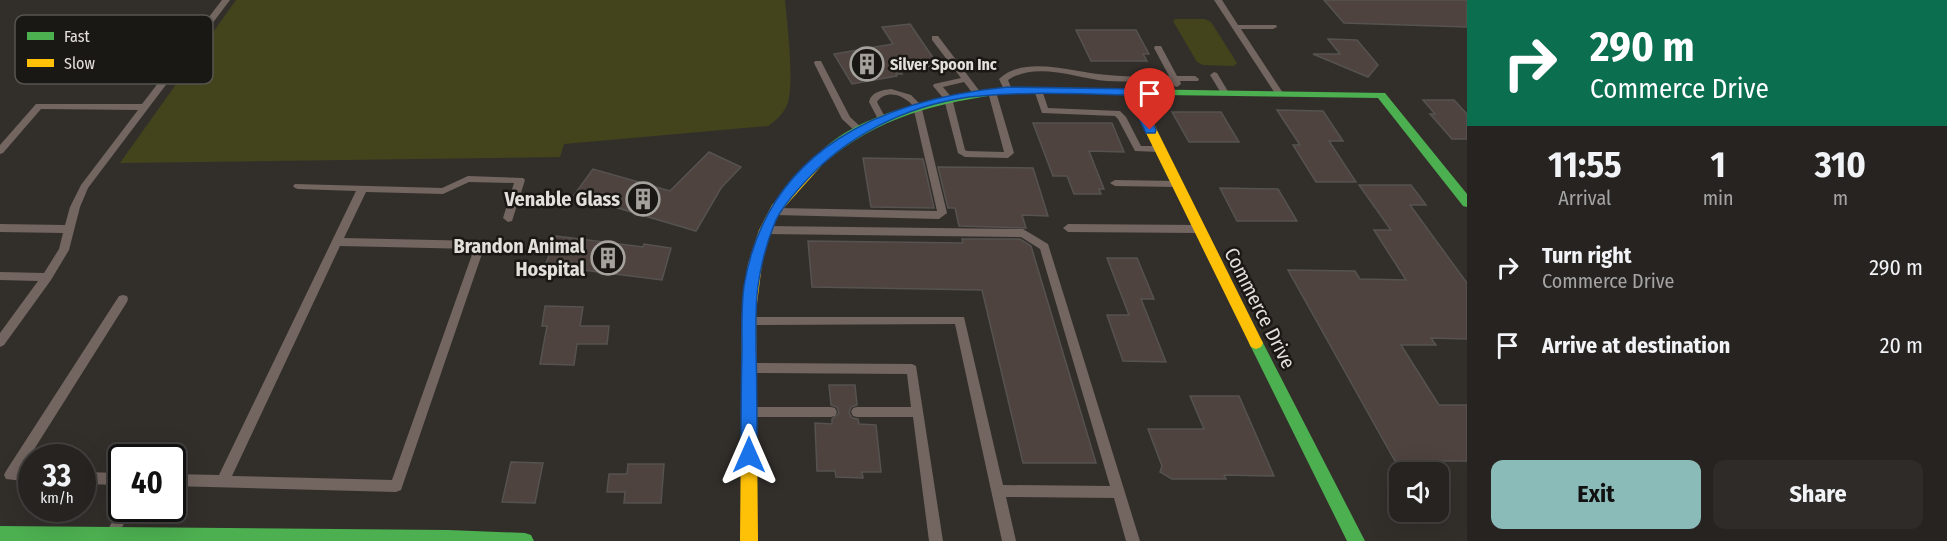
<!DOCTYPE html>
<html lang="en">
<head>
<meta charset="utf-8">
<style>
  :root { --surface:#262320; --page:#2e2b29; --text:#f1f3f6; --muted:#a4a4a5; --line:#42403e; --accent:#8bbbb9 }
  body { margin:0; font-family:"Fira Sans Condensed",sans-serif; background:var(--page); color:var(--text); height:100vh; display:flex; flex-direction:column; font-size:22px; white-space:nowrap }
  * { box-sizing:border-box; margin:0 }
  p { font-size:20px; color:var(--muted) }
  .icon { flex:none; width:33px; height:33px; fill:none; stroke:currentColor; stroke-width:2; stroke-linecap:round; stroke-linejoin:round }
  .map { position:relative; flex:1; overflow:hidden }
  .sheet { display:flex; flex-direction:column; background:var(--surface); width:480px }
  .sheet>* { flex:none }
  .banner { background:#0b6e4f; color:#fff; overflow:hidden }
  .tools { position:absolute; left:1389px; top:462px; display:grid; gap:12px }
  .tools a { display:grid; place-items:center; width:60px; height:60px; border-radius:12px; background:var(--surface); box-shadow:0 6px 24px #0002,0 0 0 2px var(--line); font-size:30px }
  .speed { position:absolute; left:18px; top:444px; display:flex; gap:12px; font-size:30px; font-weight:700; text-align:center }
  .speed>* { display:grid; place-content:center; width:78px; height:78px; border-radius:50%; background:var(--surface); box-shadow:0 6px 24px #0002,0 0 0 2px var(--line); line-height:1 }
  .speed small { font-size:15px; font-weight:400 }
  .speed .limit { border:3px solid #111; border-radius:9px; background:#fff; color:#111 }
  .pin { position:absolute; display:grid; place-items:center; width:51px; height:51px; color:#fff; margin:-62px -26px; border-radius:50% 50% 50% 0; rotate:-45deg; box-shadow:0 0 6px #0007 }
  .pin .icon { rotate:45deg }
  .me { position:absolute; width:66px; margin:-33px; rotate:0deg; stroke-linejoin:round; filter:drop-shadow(0 0 4px #0008) }
  .turn { display:flex; align-items:center; gap:21px; height:126px; padding:0 24px; font-size:27px }
  .turn .icon { width:78px; height:78px; stroke-width:2.5 }
  .turn b { display:block; font-size:42px; line-height:51px }
  .eta { display:flex; justify-content:space-evenly; align-items:center; height:102px; text-align:center }
  .eta b { font-size:36px; font-weight:700; line-height:42px }
  .cta { display:flex; gap:12px; margin-top:auto; padding:12px 24px }
  .cta a { flex:1; height:69px; border-radius:12px; background:var(--accent); color:#111; font-size:24px; font-weight:700; line-height:69px; text-align:center }
  .cta a+a { background:var(--page); color:var(--text) }
  ul { padding:0; list-style:none }
  li { display:flex; align-items:center; gap:18px; height:78px; padding:0 24px }
  li div { flex:1 }
  li b { display:block; font-size:22px }
  li em { font-style:normal }
  main { display:flex; flex:1; min-height:0 }
  .map>svg:first-child { display:block }
  .green { fill:#43441c }
  .building { fill:#4e433f; stroke:#555250; stroke-width:1.5 }
  .lines { fill:none; stroke-linecap:round; stroke-linejoin:round }
  .lane { fill:#736560; fill-rule:evenodd }
  .fast { fill:#4caf50; fill-rule:evenodd }
  .slow { fill:#ffc107; fill-rule:evenodd }
  .route { fill:#1a73e8; stroke:#114b97; stroke-width:1.5 }
  .labels { text-anchor:middle; stroke-width:5; stroke-linejoin:round; paint-order:stroke }
  .far-poi-label { font-size:16px; font-weight:bold; fill:#e3e0db; stroke:#1a1814; text-anchor:start }
  .poi-label { font-size:20px; font-weight:bold; fill:#e3e0db; stroke:#1a1814; text-anchor:end }
  .street-label { font-size:20px; fill:#e3e0db; stroke:#1a1814 }
  .key { fill:#1a1814; stroke:#565450; stroke-width:1.5 }
  .key-label { font-size:16px; fill:#e3e0db }
</style>
</head>
<body>
<main>
<div class="map">
<svg width="1467" height="541" viewBox="0 0 1467 541">
  <rect width="100%" height="100%" fill="#322f2b"/>
  <path class="green" d="M 236,0 L 785,0 C 787,23 795,85 787,105 C 782,115 777,120 768,126 L 564,144 L 560,157 L 120,163 Z
    M 1176,19 L 1205,19 L 1211,22 L 1237,63 L 1234,66 L 1203,65 L 1197,62 L 1173,21 Z"/>
  <path class="building" d="M 1324,0 L 1467,0 L 1467,27 L 1344,23 Z
    M 910,24 L 938,65 L 900,71 L 902,74 L 896,74 L 897,76 L 852,84 L 834,54 L 893,44 L 882,27 Z
    M 1076,30 L 1136,30 L 1149,54 L 1143,54 L 1147,61 L 1091,61 Z
    M 1328,39 L 1357,40 L 1378,65 L 1368,77 L 1313,54 L 1340,54 Z
    M 1423,100 L 1454,100 L 1467,114 L 1467,139 L 1452,139 L 1430,114 L 1435,114 Z
    M 1277,110 L 1323,111 L 1343,141 L 1329,141 L 1356,182 L 1316,182 L 1293,145 L 1300,145 Z
    M 1172,112 L 1221,112 L 1239,142 L 1189,142 Z
    M 1033,123 L 1112,123 L 1124,152 L 1089,151 L 1104,189 L 1099,189 L 1101,194 L 1074,194 L 1067,176 L 1053,176 Z
    M 709,152 L 741,167 L 721,188 L 696,231 L 574,195 L 593,169 L 670,191 Z
    M 863,158 L 923,159 L 934,208 L 871,207 Z
    M 938,167 L 1033,168 L 1048,216 L 1022,215 L 1026,228 L 959,226 L 955,208 L 948,208 Z
    M 1359,185 L 1411,185 L 1426,205 L 1410,205 L 1467,283 L 1467,339 L 1431,338 L 1436,345 L 1401,345 L 1439,405 L 1467,405 L 1467,461 L 1395,461 L 1288,270 L 1355,271 L 1360,279 L 1406,280 L 1374,230 L 1391,230 Z
    M 1220,188 L 1278,189 L 1297,221 L 1237,221 Z
    M 556,236 L 643,247 L 644,244 L 671,248 L 662,280 L 567,268 L 564,275 L 543,272 Z
    M 962,239 L 1020,239 L 1031,246 L 1096,463 L 1023,463 L 982,290 L 812,287 L 808,241 L 963,243 Z
    M 1107,258 L 1137,258 L 1154,299 L 1141,299 L 1166,362 L 1123,361 L 1107,315 L 1129,315 Z
    M 545,306 L 583,307 L 580,326 L 609,326 L 607,344 L 577,344 L 574,365 L 540,364 L 547,326 L 542,326 Z
    M 829,385 L 855,385 L 857,405 L 851,407 L 849,413 L 852,418 L 858,419 L 859,424 L 876,425 L 881,472 L 862,472 L 863,478 L 836,477 L 835,471 L 817,471 L 815,423 L 832,424 L 832,419 L 839,413 L 837,407 L 831,405 Z
    M 1190,396 L 1239,396 L 1274,476 L 1224,475 L 1226,479 L 1172,479 L 1160,472 L 1162,466 L 1148,429 L 1204,429 Z
    M 511,462 L 543,463 L 535,503 L 502,502 Z
    M 628,464 L 664,464 L 661,503 L 624,503 L 625,492 L 607,492 L 609,474 L 627,474 Z"/>
  <g class="lines">
    <path class="lane" d="M 222,0 L 230,0 L 88,188 L 80,207 L 69,250 L 51,280 L 4,345 L 0,347 L 0,333 L 38,281 L 0,280 L 0,272 L 44,273 L 59,249 L 63,233 L 0,232 L 0,224 L 65,225 L 70,207 L 81,185 L 138,110 L 41,109 L 3,153 L 0,154 L 0,145 L 36,104 L 142,104 Z
      M 1214,0 L 1222,0 L 1238,25 L 1276,25 L 1277,27 L 1273,29 L 1241,29 L 1283,93 L 1282,95 L 1276,95 Z
      M 932,36 L 938,36 L 981,93 L 980,95 L 974,95 L 964,82 L 943,87 L 952,98 L 965,150 L 967,151 L 1004,152 L 988,92 L 992,89 L 996,92 L 1014,153 L 1008,158 L 965,157 L 958,153 L 944,99 L 933,86 L 934,84 L 961,78 L 932,40 Z
      M 1155,46 L 1161,46 L 1177,76 L 1195,76 L 1199,79 L 1198,81 L 1180,81 L 1181,84 L 1177,87 L 1174,86 L 1171,81 C 1150,82 1128,82 1107,81 C 1076,78 1036,61 1008,80 L 1012,90 L 1008,93 L 1005,92 L 999,79 C 1025,54 1075,73 1108,75 C 1128,77 1148,77 1169,76 L 1154,48 Z
      M 815,61 L 821,61 L 822,63 L 850,117 L 863,129 L 865,131 L 863,133 L 857,133 L 842,119 L 814,63 Z
      M 1214,72 L 1217,73 L 1229,93 L 1228,95 L 1222,95 L 1221,93 L 1210,75 Z
      M 1038,87 L 1042,90 L 1048,108 L 1120,111 L 1126,117 L 1141,146 L 1159,146 L 1164,149 L 1159,152 L 1135,151 L 1118,119 L 1115,116 L 1042,113 L 1034,90 Z
      M 891,89 L 911,95 L 921,105 L 947,213 L 939,219 L 775,215 L 773,212 L 778,208 L 937,211 L 913,106 C 904,95 886,89 877,102 L 886,119 L 882,122 L 879,121 L 869,102 C 871,92 882,90 891,89 Z
      M 468,176 L 523,178 L 525,180 L 512,221 L 508,222 L 503,218 L 514,183 L 469,182 L 443,194 L 366,192 L 344,238 L 480,241 L 485,245 L 401,490 L 396,492 L 172,486 L 172,474 L 219,475 L 356,191 L 298,189 L 295,188 L 293,186 L 295,184 L 442,188 ZM 340,246 L 474,249 L 392,480 L 232,476 Z
      M 1115,180 L 1176,181 L 1181,184 L 1176,187 L 1115,186 L 1110,183 Z
      M 1068,224 L 1198,225 L 1203,229 L 1198,233 L 1068,232 L 1063,228 Z
      M 766,226 L 1023,229 L 1048,244 L 1140,541 L 1126,541 L 1114,498 L 1006,497 L 1016,541 L 1002,541 L 955,324 L 752,325 L 748,324 L 746,321 L 748,318 L 752,317 L 964,317 L 1003,485 L 1110,486 L 1040,249 L 1021,237 L 766,234 L 761,230 Z
      M 123,295 L 127,296 L 128,299 L 127,302 L 21,470 L 32,470 L 32,482 L 6,479 L 4,475 L 6,471 L 119,296 Z
      M 753,363 L 912,364 L 916,366 L 943,541 L 929,541 L 913,417 L 857,417 L 853,416 L 851,412 L 853,408 L 857,407 L 911,407 L 907,374 L 753,373 L 749,371 L 747,368 L 749,365 Z
      M 751,407 L 831,407 L 835,408 L 837,412 L 835,416 L 831,417 L 751,417 L 747,416 L 745,412 L 747,408 Z
      M 82,472 L 122,473 L 122,485 L 82,484 Z
      M 122,503 L 122,508 L 131,508 L 116,541 L 102,541 Z"/>
    <path class="fast" d="M 1008,87 L 1385,93 L 1467,194 L 1467,207 L 1463,206 L 1378,98 L 1008,93 C 937,103 879,116 823,164 L 819,165 L 813,161 C 849,112 951,94 1008,87 Z
      M 1256,337 L 1261,339 L 1365,541 L 1347,541 L 1249,343 L 1251,339 Z
      M 0,526 L 448,530 L 525,533 L 531,535 L 534,541 L 0,541 Z"/>
    <path class="slow" d="M 1132,89 L 1138,92 L 1263,343 L 1261,347 L 1256,349 L 1251,347 L 1249,343 L 1126,92 Z
      M 819,157 L 825,161 L 823,164 L 781,211 L 771,230 L 762,264 L 756,312 L 758,541 L 740,541 L 742,312 L 748,264 L 759,230 L 772,205 L 815,158 Z"/>
  </g>
  <path class="route" d="M 1008,87 L 1136,89 L 1156,130 L 1155,133 L 1146,133 L 1128,95 C 1075,94 1022,91 969,97 C 906,106 845,136 803,184 C 793,195 782,207 776,220 C 767,241 761,264 758,286 C 755,307 756,329 756,350 C 757,385 757,420 757,455 L 755,460 L 749,462 L 744,460 L 741,455 C 741,420 741,385 742,350 C 742,329 741,307 744,286 C 767,148 883,99 1008,87 Z"/>
  <defs>
    <g id="building-ring" transform="scale(1.725)"><circle r="9.5" fill="#1a1814" stroke="#a5a29d" stroke-width="1.5"/><path d="M-4-6H4V6H1V3H-1V6H-4ZM-2.5-4.3h1.7v1.8h-1.7ZM.8-4.3h1.7v1.8H.8ZM-2.5-1h1.7V.8h-1.7ZM.8-1h1.7V.8H.8Z" fill="#a5a29d"/></g>
  </defs>
  <g fill-rule="evenodd">
    <use href="#building-ring" x="867" y="64"/>
    <use href="#building-ring" x="643" y="199"/>
    <use href="#building-ring" x="608" y="258"/>
  </g>
  <g class="labels">
    <g class="far-poi-label">
      <text x="890" y="70">Silver Spoon Inc</text>
    </g>
    <g class="poi-label">
      <text x="620" y="206">Venable Glass</text>
      <text x="585" y="253">Brandon Animal<tspan x="585" dy="23">Hospital</tspan></text>
    </g>
    <g class="street-label">
      <text transform="translate(1260 308) rotate(63)" y="7">Commerce Drive</text>
    </g>
  </g>
  <rect x="15" y="15" width="198" height="69" rx="9" class="key"/>
  <rect x="27" y="32" width="27" height="8" fill="#4caf50"/>
  <rect x="27" y="59" width="27" height="8" fill="#ffc107"/>
  <g class="key-label">
    <text x="64" y="42">Fast</text>
    <text x="64" y="69">Slow</text>
  </g>
</svg>
<div class="tools">
<a><svg class="icon" aria-label="sound" viewBox="0 0 24 24"><path d="M4 9h4l5-4v14l-5-4H4zM17 9q2 3 0 6"/></svg></a>
</div>
<div class="speed"><div>33<small>km/h</small></div><div class="limit">40</div></div>
<div class="pin" style="left:1150px;top:130px;background:#d93025"><svg class="icon" aria-label="arrive" viewBox="0 0 24 24"><path d="M6 21V4h12l-3 4 3 4H6"/></svg></div>
<svg class="me" style="left:749px;top:455px" viewBox="-20 -20 40 40"><path d="M0-17L14 15 0 8-14 15z" fill="#1a73e8" stroke="#fff" stroke-width="4"/></svg>
</div>
<section class="sheet">
<div class="banner">
<div class="turn"><svg class="icon" aria-label="right" viewBox="0 0 24 24"><path d="M7 20v-9h11M14 6l5 5-5 5"/></svg><div><b>290 m</b>Commerce Drive</div></div>
</div>
<div class="eta">
<div><b>11:55</b><p>Arrival</p></div>
<div><b>1</b><p>min</p></div>
<div><b>310</b><p>m</p></div>
</div>
<ul>
<li><svg class="icon" aria-label="right" viewBox="0 0 24 24"><path d="M7 20v-9h11M14 6l5 5-5 5"/></svg><div><b>Turn right</b><p>Commerce Drive</p></div><em>290 m</em></li>
<li><svg class="icon" aria-label="arrive" viewBox="0 0 24 24"><path d="M6 21V4h12l-3 4 3 4H6"/></svg><div><b>Arrive at destination</b></div><em>20 m</em></li>
</ul>
<div class="cta"><a>Exit</a><a>Share</a></div>
</section>
</main>
</body>
</html>
